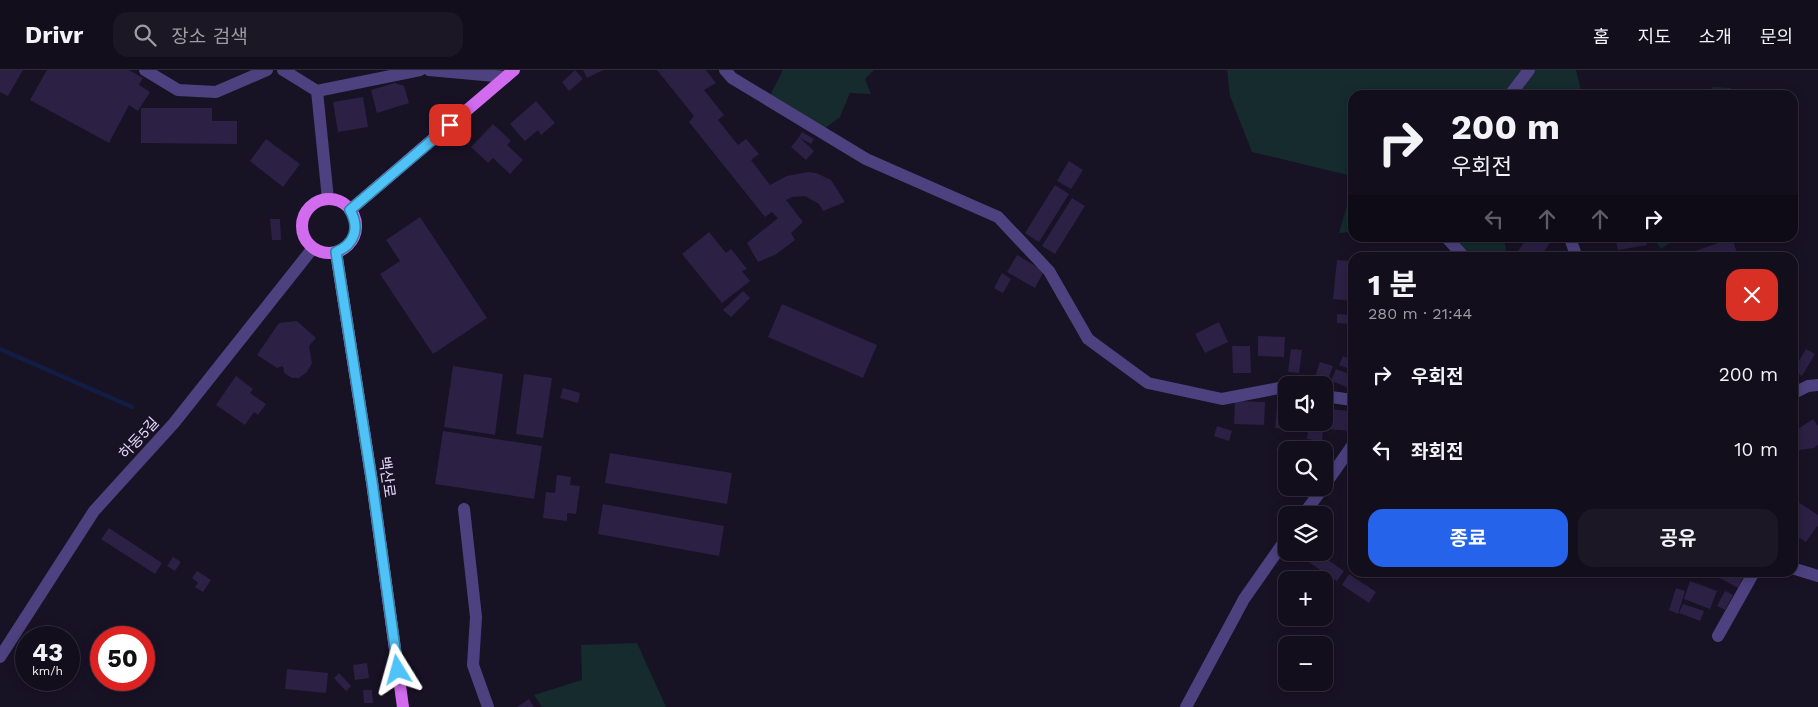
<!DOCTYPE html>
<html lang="ko">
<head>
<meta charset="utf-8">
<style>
  :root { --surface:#120e1c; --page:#1b1725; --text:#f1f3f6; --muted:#9c9ca3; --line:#312e3b; --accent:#2563eb }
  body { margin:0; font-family:"Work Sans","Noto Sans KR",sans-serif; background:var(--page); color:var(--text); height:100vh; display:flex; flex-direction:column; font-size:19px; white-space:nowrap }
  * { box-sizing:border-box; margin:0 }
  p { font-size:16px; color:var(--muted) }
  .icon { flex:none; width:28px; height:28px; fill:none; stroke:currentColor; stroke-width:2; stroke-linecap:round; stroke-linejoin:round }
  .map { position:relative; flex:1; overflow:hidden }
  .side { position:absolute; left:1348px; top:182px; width:450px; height:325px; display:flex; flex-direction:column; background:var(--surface); border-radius:15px; box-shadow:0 2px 12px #0003,0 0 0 1px var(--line) }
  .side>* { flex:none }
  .hud { position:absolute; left:1348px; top:20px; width:450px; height:152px; border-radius:15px; box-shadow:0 2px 12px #0003,0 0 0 1px var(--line); background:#120e1c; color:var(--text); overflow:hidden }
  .controls { position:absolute; left:1278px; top:306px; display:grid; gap:10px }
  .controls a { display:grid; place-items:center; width:55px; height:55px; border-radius:10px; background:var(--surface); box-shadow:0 2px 12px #0003,0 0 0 1px var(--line); font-size:25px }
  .speed { position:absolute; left:15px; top:556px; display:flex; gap:10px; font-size:25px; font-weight:700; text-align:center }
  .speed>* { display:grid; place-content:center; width:65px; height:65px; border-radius:50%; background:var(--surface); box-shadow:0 2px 12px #0003,0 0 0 1px var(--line); line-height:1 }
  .speed small { font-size:12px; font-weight:400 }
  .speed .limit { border:8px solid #d22; background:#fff; color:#111 }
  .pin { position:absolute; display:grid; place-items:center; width:42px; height:42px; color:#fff; margin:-21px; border-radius:10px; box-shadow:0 2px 8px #0006 }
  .me { position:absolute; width:55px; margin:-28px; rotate:352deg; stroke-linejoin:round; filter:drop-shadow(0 0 4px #0008) }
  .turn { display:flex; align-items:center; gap:18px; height:105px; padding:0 20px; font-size:22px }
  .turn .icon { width:65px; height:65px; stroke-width:2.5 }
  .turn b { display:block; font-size:35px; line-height:42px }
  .lanes { display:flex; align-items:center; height:48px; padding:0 20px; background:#0003; justify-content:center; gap:25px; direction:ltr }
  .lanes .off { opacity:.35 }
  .round { display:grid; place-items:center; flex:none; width:52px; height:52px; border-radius:15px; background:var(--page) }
  .summary { display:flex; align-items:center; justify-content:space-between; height:85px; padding:0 20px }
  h1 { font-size:30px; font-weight:700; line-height:38px }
  .primary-button { display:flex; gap:10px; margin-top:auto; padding:10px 20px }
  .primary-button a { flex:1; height:58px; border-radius:15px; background:var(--accent); color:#fff; font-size:20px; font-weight:700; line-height:58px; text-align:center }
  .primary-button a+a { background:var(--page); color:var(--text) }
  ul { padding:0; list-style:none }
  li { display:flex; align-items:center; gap:15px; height:75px; padding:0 20px }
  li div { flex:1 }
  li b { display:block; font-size:19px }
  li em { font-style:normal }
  header { display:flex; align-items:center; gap:30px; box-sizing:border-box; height:70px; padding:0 25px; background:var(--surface); border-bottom:1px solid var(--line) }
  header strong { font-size:24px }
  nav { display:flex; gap:28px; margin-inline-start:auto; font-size:18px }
  .search { width:350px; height:45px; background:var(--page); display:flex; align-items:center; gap:12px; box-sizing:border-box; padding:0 18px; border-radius:15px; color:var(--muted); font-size:19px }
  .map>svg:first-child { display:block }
  .green { fill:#152b2e }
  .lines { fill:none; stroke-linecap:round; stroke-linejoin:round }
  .stream { stroke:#121d43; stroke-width:4.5 }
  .building { fill:#2c2044 }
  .minor { stroke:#4d427f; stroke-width:12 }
  .major { stroke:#d26cef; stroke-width:12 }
  .route-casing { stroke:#337fa1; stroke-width:12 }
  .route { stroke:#4fc3f7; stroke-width:9 }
  .labels { text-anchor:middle; stroke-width:4; stroke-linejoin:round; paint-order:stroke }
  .street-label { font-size:15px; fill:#e2d9fb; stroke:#181225 }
</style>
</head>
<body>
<header>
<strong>Drivr</strong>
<div class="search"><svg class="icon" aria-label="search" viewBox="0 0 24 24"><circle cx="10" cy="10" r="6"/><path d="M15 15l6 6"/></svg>장소 검색</div>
<nav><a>홈</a><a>지도</a><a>소개</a><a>문의</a></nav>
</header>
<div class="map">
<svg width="1818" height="637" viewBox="0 0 1818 637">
  <rect width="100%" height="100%" fill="#181225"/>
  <path class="green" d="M 783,0 L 874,0 L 865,9 L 871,24 L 850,23 L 840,47 L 824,59 L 769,27 Z
    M 1227,0 L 1576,0 L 1582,25 L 1352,25 L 1352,106 L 1252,82 L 1230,26 Z
    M 1713,17 L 1731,18 L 1734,25 L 1705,25 Z
    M 1352,118 L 1352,162 L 1339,163 Z
    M 1438,168 L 1504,168 L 1507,187 L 1458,187 Z
    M 1653,168 L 1677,168 L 1661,179 Z
    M 637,573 L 666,637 L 542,637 L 534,625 L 582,610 L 581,575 Z"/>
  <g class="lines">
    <path class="stream" d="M 0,279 L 132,337"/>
  </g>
  <path class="building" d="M 0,0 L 23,0 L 8,26 L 0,22 Z
    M 47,0 L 129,0 L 143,8 L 139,15 L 150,22 L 138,41 L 129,35 L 109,73 L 30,30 Z
    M 575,0 L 583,9 L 569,21 L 562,12 Z
    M 583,0 L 603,0 L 587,8 Z
    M 657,0 L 706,0 L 716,13 L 704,20 L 724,45 L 718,50 L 738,75 L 746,69 L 759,84 L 751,90 L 770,115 L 787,106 L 808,102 L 816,103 L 831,110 L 845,132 L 823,141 L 819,134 L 805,126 L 792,127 L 786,130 L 803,152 L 791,163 L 795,170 L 775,185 L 758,192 L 747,173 L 778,148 L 772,142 L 765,147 L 689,52 L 694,46 Z
    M 395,13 L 404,16 L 409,33 L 377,43 L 371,20 Z
    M 363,27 L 368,57 L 338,62 L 333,32 Z
    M 536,31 L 555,53 L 541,65 L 538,60 L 525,71 L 510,54 Z
    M 141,38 L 212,38 L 212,51 L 237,51 L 237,74 L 141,73 Z
    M 493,54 L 511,71 L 507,75 L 523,90 L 510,104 L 493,88 L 488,93 L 471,77 Z
    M 802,62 L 814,69 L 811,74 L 799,67 Z
    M 799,67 L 814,81 L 806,90 L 791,77 Z
    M 266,69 L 300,94 L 283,117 L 250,91 Z
    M 1069,91 L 1083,100 L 1071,119 L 1057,111 Z
    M 1055,115 L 1069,124 L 1039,172 L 1025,163 Z
    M 1072,128 L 1085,136 L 1055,184 L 1042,176 Z
    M 420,147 L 487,248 L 433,284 L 380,204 L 400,191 L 386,170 Z
    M 270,149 L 280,149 L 281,170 L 272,170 Z
    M 709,162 L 726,183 L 731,179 L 747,199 L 742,201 L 750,211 L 722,233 L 682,184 Z
    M 1527,168 L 1553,168 L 1540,188 L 1521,188 L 1516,184 Z
    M 1615,168 L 1645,168 L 1647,175 L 1618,180 Z
    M 1732,168 L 1737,183 L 1726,188 L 1676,188 Z
    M 1017,185 L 1044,201 L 1035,218 L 1007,202 Z
    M 1337,190 L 1352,191 L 1352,231 L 1333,229 Z
    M 1002,203 L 1011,209 L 1003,223 L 994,218 Z
    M 743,221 L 750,228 L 731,247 L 723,240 Z
    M 782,234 L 877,275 L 863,308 L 768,267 Z
    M 1337,244 L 1352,245 L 1352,254 L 1337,253 Z
    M 297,251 L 316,268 L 309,276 L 312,293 L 307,302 L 299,308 L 292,308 L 284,303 L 283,296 L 277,298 L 257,285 L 279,253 Z
    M 1219,252 L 1228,272 L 1205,283 L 1195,264 Z
    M 1258,266 L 1285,267 L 1284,287 L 1258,286 Z
    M 1232,276 L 1250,276 L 1251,303 L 1233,303 Z
    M 1291,279 L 1302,280 L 1299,303 L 1288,302 Z
    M 1806,279 L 1815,284 L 1802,306 L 1793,300 Z
    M 1343,286 L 1352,290 L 1352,300 L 1339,295 Z
    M 1320,292 L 1333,296 L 1324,321 L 1324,315 L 1312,315 Z
    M 453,296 L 503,304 L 495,365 L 444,357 Z
    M 1336,299 L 1352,305 L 1352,319 L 1331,311 Z
    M 524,304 L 552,308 L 543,368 L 516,364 Z
    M 236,306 L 253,319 L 250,323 L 266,334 L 258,345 L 254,342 L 245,355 L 216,335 Z
    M 563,318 L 580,323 L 578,333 L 560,328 Z
    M 1235,331 L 1265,332 L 1264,355 L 1234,354 Z
    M 1277,337 L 1286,337 L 1286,352 L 1302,352 L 1302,360 L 1275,358 Z
    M 1327,339 L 1352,341 L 1352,361 L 1326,359 Z
    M 1813,349 L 1818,356 L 1818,375 L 1814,378 L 1798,380 L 1792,372 L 1792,363 Z
    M 1309,352 L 1324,352 L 1322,371 L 1307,369 Z
    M 1217,356 L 1232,361 L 1229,371 L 1214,366 Z
    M 443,361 L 542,376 L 534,429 L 435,414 Z
    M 610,383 L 732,403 L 727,434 L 605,413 Z
    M 557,405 L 571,407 L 570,415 L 580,416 L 576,444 L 567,443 L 567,451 L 543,448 L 546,422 L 555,423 Z
    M 1798,432 L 1818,445 L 1818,457 L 1817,456 L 1806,472 L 1792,463 L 1792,449 L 1795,444 L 1793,440 Z
    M 603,434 L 724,456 L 719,486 L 598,464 Z
    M 109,458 L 162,493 L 155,504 L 101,469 Z
    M 1308,482 L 1316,482 L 1344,501 L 1337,511 L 1304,489 Z
    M 173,487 L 181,492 L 175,501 L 167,496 Z
    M 197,501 L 211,510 L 203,522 L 195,517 L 198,513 L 192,508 Z
    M 1718,502 L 1735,502 L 1743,507 L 1738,518 L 1716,506 Z
    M 1349,504 L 1376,522 L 1369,533 L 1342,515 Z
    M 1690,511 L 1717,521 L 1710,539 L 1684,529 Z
    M 1676,518 L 1685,521 L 1678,544 L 1669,540 Z
    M 1725,521 L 1733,525 L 1725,540 L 1717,536 Z
    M 1683,534 L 1704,541 L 1700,551 L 1679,543 Z
    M 367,593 L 369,608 L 355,610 L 353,595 Z
    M 287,599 L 328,603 L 326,623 L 285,619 Z
    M 339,603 L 351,616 L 346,621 L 334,608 Z
    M 363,620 L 372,620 L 373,633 L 364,633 Z
    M 529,629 L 534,637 L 517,637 Z"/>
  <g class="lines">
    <path class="minor" d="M 145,0 L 178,20 L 216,22 L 267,0
      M 283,0 L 317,21 L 420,0
      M 429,0 L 506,7
      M 725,0 L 732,8 L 866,89 L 998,147 L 1049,201 L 1088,269 L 1148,313 L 1222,329 L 1279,318 L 1286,320
      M 317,21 L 328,129
      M 1510,25 L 1529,0
      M 1447,168 L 1465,188
      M 1570,168 L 1577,188
      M 1792,324 L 1808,316 L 1818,315
      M 1324,326 L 1352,330
      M 1324,416 L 1352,376
      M 464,439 L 476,547 L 473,595 L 488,637
      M 1303,445 L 1323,418
      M 1792,498 L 1818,506
      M 1718,566 L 1754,502
      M 0,587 L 94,441 L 174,353 L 313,178
      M 1186,637 L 1244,529 L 1286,469"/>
    <path class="major" d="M302 156a27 27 0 1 1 54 0a27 27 0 1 1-54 0Z
      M 350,140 L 514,0
      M 336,182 L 372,412 L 403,637"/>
  </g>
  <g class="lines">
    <g class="route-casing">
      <path id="route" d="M 398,600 L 372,412 L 336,182 C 355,174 360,158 350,140 L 450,55"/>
    </g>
    <use href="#route" class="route"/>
  </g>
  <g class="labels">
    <g class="street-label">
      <text transform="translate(139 368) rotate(-47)" y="5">하동5길</text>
      <text transform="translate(387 407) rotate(82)" y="5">백산로</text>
    </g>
  </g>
</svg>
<div class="controls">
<a><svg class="icon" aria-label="sound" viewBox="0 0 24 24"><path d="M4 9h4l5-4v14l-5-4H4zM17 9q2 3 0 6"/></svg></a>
<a><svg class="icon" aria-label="search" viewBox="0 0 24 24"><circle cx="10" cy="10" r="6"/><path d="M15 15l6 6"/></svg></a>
<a><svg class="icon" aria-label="layers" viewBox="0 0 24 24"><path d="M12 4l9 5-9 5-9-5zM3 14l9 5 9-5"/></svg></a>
<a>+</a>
<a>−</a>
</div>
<div class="speed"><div>43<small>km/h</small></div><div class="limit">50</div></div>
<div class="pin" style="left:450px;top:55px;background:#d93025"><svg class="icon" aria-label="arrive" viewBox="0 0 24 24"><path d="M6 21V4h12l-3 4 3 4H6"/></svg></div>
<svg class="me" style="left:398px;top:600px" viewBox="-20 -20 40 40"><path d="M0-17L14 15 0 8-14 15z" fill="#4fc3f7" stroke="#fff" stroke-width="4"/></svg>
<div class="hud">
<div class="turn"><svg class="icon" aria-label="right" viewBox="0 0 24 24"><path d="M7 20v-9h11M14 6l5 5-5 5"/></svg><div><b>200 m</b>우회전</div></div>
<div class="lanes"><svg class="icon off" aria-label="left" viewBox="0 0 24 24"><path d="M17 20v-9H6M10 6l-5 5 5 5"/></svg><svg class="icon off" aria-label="ahead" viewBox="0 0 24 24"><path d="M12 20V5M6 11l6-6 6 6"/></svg><svg class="icon off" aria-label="ahead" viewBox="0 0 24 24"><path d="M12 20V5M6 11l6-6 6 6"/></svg><svg class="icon" aria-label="right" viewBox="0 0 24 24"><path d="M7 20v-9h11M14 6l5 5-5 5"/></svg></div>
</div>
<section class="side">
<div class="summary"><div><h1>1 분</h1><p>280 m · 21:44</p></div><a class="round" style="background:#d93025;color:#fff"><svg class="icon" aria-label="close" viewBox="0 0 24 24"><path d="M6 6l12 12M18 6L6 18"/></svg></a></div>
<ul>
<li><svg class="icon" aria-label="right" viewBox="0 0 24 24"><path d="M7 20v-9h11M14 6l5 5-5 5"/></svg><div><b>우회전</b></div><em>200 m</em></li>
<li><svg class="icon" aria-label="left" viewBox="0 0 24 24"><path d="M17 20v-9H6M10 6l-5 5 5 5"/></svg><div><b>좌회전</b></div><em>10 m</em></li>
</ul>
<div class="primary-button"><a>종료</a><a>공유</a></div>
</section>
</div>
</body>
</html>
